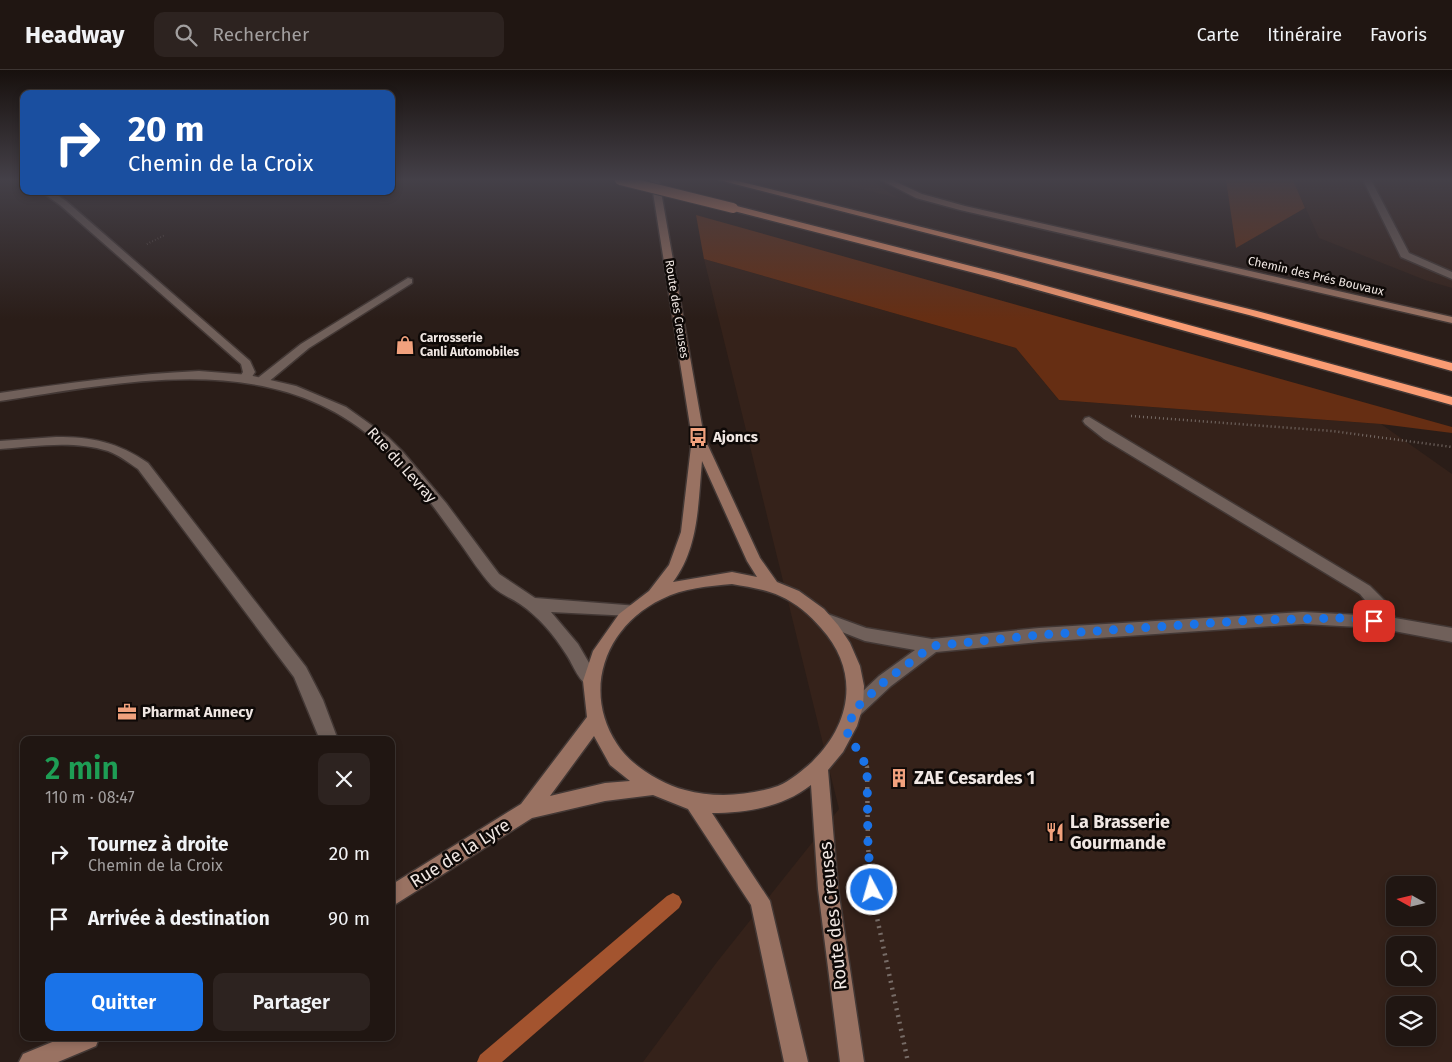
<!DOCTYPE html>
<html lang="fr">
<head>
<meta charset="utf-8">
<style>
  :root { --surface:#201612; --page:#2d2320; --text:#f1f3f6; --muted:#a29f9f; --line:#3d3532; --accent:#1a73e8 }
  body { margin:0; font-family:"Fira Sans",sans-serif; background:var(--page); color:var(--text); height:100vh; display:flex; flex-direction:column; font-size:19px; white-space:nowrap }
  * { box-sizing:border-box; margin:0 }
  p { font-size:16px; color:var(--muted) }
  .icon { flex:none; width:28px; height:28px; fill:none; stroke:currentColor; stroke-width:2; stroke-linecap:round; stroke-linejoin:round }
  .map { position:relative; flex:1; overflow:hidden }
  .panel { position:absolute; left:20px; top:666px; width:375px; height:305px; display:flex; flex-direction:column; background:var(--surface); border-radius:10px; box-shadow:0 2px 8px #0003,0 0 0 1px var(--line) }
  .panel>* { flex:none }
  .banner { position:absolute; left:20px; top:20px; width:375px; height:105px; border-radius:10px; box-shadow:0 2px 8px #0003,0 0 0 1px var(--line); background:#1a4fa0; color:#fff; overflow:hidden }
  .needle { width:32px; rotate:278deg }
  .fabs { position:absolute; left:1386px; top:806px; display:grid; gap:10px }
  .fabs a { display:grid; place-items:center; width:50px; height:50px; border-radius:10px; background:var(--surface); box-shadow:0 2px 8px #0003,0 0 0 1px var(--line); font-size:25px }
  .pin { position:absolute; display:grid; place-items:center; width:42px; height:42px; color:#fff; margin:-21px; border-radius:10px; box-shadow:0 2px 8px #0006 }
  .me { position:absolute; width:55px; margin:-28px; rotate:354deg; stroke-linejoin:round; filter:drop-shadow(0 0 4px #0008) }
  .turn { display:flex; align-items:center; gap:18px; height:105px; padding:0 25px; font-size:22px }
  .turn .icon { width:65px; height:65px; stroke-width:2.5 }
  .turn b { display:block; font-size:35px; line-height:42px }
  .round { display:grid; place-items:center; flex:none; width:52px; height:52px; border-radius:10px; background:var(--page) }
  .overview { display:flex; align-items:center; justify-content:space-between; height:85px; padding:0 25px }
  h1 { font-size:30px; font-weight:600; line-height:38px; color:#1e9e55 }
  .cta { display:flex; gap:10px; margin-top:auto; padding:10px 25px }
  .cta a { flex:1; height:58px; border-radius:10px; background:var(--accent); color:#fff; font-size:20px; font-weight:600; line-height:58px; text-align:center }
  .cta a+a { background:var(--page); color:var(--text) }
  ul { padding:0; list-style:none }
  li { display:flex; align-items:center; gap:15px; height:65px; padding:0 25px }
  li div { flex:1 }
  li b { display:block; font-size:19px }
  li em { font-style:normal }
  header { display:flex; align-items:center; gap:30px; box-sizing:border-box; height:70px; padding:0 25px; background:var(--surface); border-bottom:1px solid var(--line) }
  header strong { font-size:24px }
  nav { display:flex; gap:28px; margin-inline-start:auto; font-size:18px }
  .search { width:350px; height:45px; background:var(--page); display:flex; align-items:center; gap:12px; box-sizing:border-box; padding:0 18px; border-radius:10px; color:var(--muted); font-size:19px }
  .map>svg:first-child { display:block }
  .built { fill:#35221a; fill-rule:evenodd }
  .green { fill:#662e13 }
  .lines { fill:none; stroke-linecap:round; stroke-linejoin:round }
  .stream { fill:#a3542f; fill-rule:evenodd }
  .lane-casing { stroke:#433835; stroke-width:3 }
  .street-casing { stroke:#433835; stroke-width:3 }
  .secondary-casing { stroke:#433835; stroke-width:3 }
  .highway-casing { stroke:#433835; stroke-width:3 }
  .path-far2 { stroke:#776c67; stroke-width:2; stroke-dasharray:0.5 2.5; stroke-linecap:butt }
  .path-far1 { stroke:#776c67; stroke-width:2.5; stroke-dasharray:1 3; stroke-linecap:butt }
  .path { stroke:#776c67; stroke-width:4.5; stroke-dasharray:2 5; stroke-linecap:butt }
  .lane { fill:#70605a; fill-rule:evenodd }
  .street { fill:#70605a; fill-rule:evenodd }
  .secondary { fill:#997262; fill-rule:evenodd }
  .highway { fill:#fa9c73; fill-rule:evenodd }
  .highway-bridge-casing { stroke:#433835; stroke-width:12; stroke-linecap:butt }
  .highway-bridge { stroke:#fa9c73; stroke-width:10 }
  .route { stroke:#1a73e8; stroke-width:9; stroke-dasharray:0 16.2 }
  .labels { text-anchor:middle; stroke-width:5; stroke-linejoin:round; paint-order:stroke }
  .far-street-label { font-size:12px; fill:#f0e7e3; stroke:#0e0907 }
  .far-poi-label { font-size:12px; font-weight:bold; fill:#f0e7e3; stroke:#0e0907; text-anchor:start }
  .poi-label { font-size:15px; font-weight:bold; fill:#f0e7e3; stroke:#0e0907; text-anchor:start }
  .street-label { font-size:15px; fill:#f0e7e3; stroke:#0e0907 }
  .near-poi-label { font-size:18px; font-weight:bold; fill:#f0e7e3; stroke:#0e0907; text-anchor:start }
  .near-street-label { font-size:18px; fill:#f0e7e3; stroke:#0e0907 }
</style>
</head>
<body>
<header>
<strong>Headway</strong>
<div class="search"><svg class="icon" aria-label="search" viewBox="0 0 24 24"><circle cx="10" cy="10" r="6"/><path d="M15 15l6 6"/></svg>Rechercher</div>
<nav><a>Carte</a><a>Itinéraire</a><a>Favoris</a></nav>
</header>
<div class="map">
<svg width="1452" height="992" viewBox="0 0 1452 992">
  <rect width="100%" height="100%" fill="#2a1d18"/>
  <path class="built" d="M 825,110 L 870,110 L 898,128 Z
    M 1293,110 L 1452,110 L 1452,218 L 1425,210 L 1319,168 Z
    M 704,189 L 1016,278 L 1059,330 L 1381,354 L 1452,404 L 1452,992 L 643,992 L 717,892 L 839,739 ZM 1395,815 L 1428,815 L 1428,848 L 1395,848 ZM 1395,875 L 1428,875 L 1428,908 L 1395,908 ZM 1395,935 L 1428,935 L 1428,968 L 1395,968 Z"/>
  <path class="green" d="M 1226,110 L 1293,110 L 1305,138 L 1236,178 Z
    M 696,145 L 1452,357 L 1452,363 L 1381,354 L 1059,330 L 1016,278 L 704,189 Z"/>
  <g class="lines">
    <path class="stream" d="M 673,823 L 679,826 L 682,832 L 679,838 L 502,992 L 477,992 L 480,985 L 667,826 Z"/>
    <g class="lane-casing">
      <path id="lane" d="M 1363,110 L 1371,110 L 1409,183 L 1452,202 L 1452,209 L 1401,187 Z
        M 40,121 L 51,121 L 66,131 L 250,291 L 255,302 L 250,310 L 242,310 L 240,307 L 243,302 L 241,294 L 60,135 Z
        M 408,208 L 412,209 L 412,213 L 309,278 L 267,313 L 259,313 L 257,310 L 259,307 L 301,274 Z
        M 56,367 C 93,367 117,372 148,393 L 306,597 L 323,630 L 338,670 L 320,670 L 294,607 L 138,399 C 129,393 119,385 108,381 C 74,370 35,376 0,379 L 0,371 Z"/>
    </g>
    <g class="street-casing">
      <path id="street" d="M 199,301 L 249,305 L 296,316 L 346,337 L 388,367 L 403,382 L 446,433 L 499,504 L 535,528 L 638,536 L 640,540 L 638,544 L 632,546 L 551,542 L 578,574 L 599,610 L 597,615 C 581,621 574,595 566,584 C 554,565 539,547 520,534 C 511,528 500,524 492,516 C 480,503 470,487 460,473 C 435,439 411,403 379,374 C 275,278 126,312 0,331 L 0,323 C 67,313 132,304 199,301 Z
        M 1089,347 L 1370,516 L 1390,536 L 1395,548 L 1452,558 L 1452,572 L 1378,558 L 1303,554 L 1039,572 L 936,582 L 891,616 L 860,645 L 854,648 L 848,645 L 845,640 L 848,635 L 879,606 L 915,580 L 865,571 L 819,553 L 817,549 L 819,545 L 825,543 L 866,558 L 932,569 L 1039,558 L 1303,542 L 1378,546 L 1360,524 L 1104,369 L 1085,354 L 1083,351 L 1085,348 Z"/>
    </g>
    <g class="secondary-casing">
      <path id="secondary" d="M 651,110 L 659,110 L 704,367 L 760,488 L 777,512 L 799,521 L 824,539 L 838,555 L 850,573 L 860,596 L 864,616 L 863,636 L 857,656 L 843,682 L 828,700 L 838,819 L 864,992 L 840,992 L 818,819 L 811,715 C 783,737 747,743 712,743 L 770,831 L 808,992 L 784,992 L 751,835 L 688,739 L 653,725 L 605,731 L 532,748 L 391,837 L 391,815 L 521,734 L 587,647 L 583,611 L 593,581 L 619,544 L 649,521 L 669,495 L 681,462 L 692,368 ZM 702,391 L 747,491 L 757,507 L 732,502 L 673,512 C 699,478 698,433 702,391 ZM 732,514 C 748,517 765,519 780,526 C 796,533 810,545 821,558 C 860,601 852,653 812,692 C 802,701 790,711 778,716 C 749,726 714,728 685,720 C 661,714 630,695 617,674 C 582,621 605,556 662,529 C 683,518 709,516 732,514 ZM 594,666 L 610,695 L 630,711 L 605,713 L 550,726 Z
        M 881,110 L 892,110 L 922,124 L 965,136 L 1452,247 L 1452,253 L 960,140 L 916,128 Z
        M 62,968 L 99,968 L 96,976 L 58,992 L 19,992 L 23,984 Z"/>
    </g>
    <g class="highway-casing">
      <path id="highway" d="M 719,110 L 734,110 L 1257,241 L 1452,293 L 1452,301 L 1249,245 Z
        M 733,135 L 1002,204 L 1452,327 L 1452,335 L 994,208 L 730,140 L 730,136 Z"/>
    </g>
    <path class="path-far2" d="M 92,125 L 100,121
      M 147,174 L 165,165"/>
    <path class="path-far1" d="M 1131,346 L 1332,361 L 1452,377"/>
    <path class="path" d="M 863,690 L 867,697 L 868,777 L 873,829 L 908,992"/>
    <use href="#lane" class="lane"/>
    <use href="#street" class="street"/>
    <use href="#secondary" class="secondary"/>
    <use href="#highway" class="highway"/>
    <g class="highway-bridge-casing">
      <path id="highway-bridge" d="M 620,110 L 733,138"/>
    </g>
    <use href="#highway-bridge" class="highway-bridge"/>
  </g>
  <linearGradient id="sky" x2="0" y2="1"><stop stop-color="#17100d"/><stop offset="0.44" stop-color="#444048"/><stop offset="1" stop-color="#444048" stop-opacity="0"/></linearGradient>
  <rect width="1452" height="249" fill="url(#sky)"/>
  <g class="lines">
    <path class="route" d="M 872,820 L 868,777 L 867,697 L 847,662 L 854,640 L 885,611 L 932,576 L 1039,565 L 1255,550 L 1343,548 L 1374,551"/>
  </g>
  <defs>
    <g id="shop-bare" transform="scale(1.5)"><path d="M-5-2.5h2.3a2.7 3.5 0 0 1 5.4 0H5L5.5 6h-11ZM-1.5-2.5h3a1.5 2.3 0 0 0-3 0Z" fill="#f1a17d" stroke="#0e0907" stroke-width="2.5" paint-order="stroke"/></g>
    <g id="bus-bare" transform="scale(1.5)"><path d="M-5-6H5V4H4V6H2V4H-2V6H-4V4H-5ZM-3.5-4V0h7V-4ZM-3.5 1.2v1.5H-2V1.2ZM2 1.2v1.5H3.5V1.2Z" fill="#f1a17d" stroke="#0e0907" stroke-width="2.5" paint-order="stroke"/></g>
    <g id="office-bare" transform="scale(1.5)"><path d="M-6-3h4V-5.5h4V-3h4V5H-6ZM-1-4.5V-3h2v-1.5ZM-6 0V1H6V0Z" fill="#f1a17d" stroke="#0e0907" stroke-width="2.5" paint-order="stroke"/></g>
    <g id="building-bare" transform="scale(1.5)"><path d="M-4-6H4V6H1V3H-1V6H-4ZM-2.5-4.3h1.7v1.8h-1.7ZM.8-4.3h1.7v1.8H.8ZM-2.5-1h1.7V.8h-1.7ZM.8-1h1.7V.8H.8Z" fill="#f1a17d" stroke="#0e0907" stroke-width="2.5" paint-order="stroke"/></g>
    <g id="restaurant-bare" transform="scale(1.5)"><path d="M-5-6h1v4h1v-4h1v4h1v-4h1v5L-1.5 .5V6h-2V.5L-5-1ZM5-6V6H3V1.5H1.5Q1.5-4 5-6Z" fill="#f1a17d" stroke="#0e0907" stroke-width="2.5" paint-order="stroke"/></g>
  </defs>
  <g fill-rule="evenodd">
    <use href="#shop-bare" x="405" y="275"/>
    <use href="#bus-bare" x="698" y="367"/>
    <use href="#office-bare" x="127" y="642"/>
    <use href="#building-bare" x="899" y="708"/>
    <use href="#restaurant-bare" x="1055" y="762"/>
  </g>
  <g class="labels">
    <g class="far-street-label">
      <text transform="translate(1316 206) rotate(13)" y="4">Chemin des Prés Bouvaux</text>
      <text transform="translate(677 239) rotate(81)" y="4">Route des Creuses</text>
    </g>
    <g class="far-poi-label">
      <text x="420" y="272">Carrosserie<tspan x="420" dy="14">Canli Automobiles</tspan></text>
    </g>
    <g class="poi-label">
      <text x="713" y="372">Ajoncs</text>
      <text x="142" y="647">Pharmat Annecy</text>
    </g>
    <g class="street-label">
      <text transform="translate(402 395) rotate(48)" y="5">Rue du Levray</text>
    </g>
    <g class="near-poi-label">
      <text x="914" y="714">ZAE Cesardes 1</text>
      <text x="1070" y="758">La Brasserie<tspan x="1070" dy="21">Gourmande</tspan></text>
    </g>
    <g class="near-street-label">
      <text transform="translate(460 783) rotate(-32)" y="6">Rue de la Lyre</text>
      <text transform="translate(833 846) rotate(-96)" y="6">Route des Creuses</text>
    </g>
  </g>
</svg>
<div class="fabs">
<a><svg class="needle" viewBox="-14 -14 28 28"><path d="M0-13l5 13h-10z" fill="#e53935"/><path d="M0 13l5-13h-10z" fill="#a29f9f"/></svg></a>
<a><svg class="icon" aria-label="search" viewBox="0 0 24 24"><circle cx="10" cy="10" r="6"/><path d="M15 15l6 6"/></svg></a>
<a><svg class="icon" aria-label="layers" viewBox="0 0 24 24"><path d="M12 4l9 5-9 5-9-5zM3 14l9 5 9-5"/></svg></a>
</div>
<div class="pin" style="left:1374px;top:551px;background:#d93025"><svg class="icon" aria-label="arrive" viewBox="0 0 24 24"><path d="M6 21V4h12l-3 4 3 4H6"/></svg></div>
<svg class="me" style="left:872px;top:820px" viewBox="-20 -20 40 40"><circle r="17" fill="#1a73e8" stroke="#fff" stroke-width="3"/><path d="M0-11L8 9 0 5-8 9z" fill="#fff"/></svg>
<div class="banner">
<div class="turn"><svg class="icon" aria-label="right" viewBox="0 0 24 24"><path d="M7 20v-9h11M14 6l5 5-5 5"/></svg><div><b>20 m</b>Chemin de la Croix</div></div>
</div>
<section class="panel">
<div class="overview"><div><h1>2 min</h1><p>110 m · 08:47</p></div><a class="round"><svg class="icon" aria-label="close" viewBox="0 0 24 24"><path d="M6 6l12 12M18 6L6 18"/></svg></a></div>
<ul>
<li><svg class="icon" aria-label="right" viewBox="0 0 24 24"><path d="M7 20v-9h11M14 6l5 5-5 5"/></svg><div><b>Tournez à droite</b><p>Chemin de la Croix</p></div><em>20 m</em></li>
<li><svg class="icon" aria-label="arrive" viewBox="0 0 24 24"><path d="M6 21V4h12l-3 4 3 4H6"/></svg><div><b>Arrivée à destination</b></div><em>90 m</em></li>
</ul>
<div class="cta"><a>Quitter</a><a>Partager</a></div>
</section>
</div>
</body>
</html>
